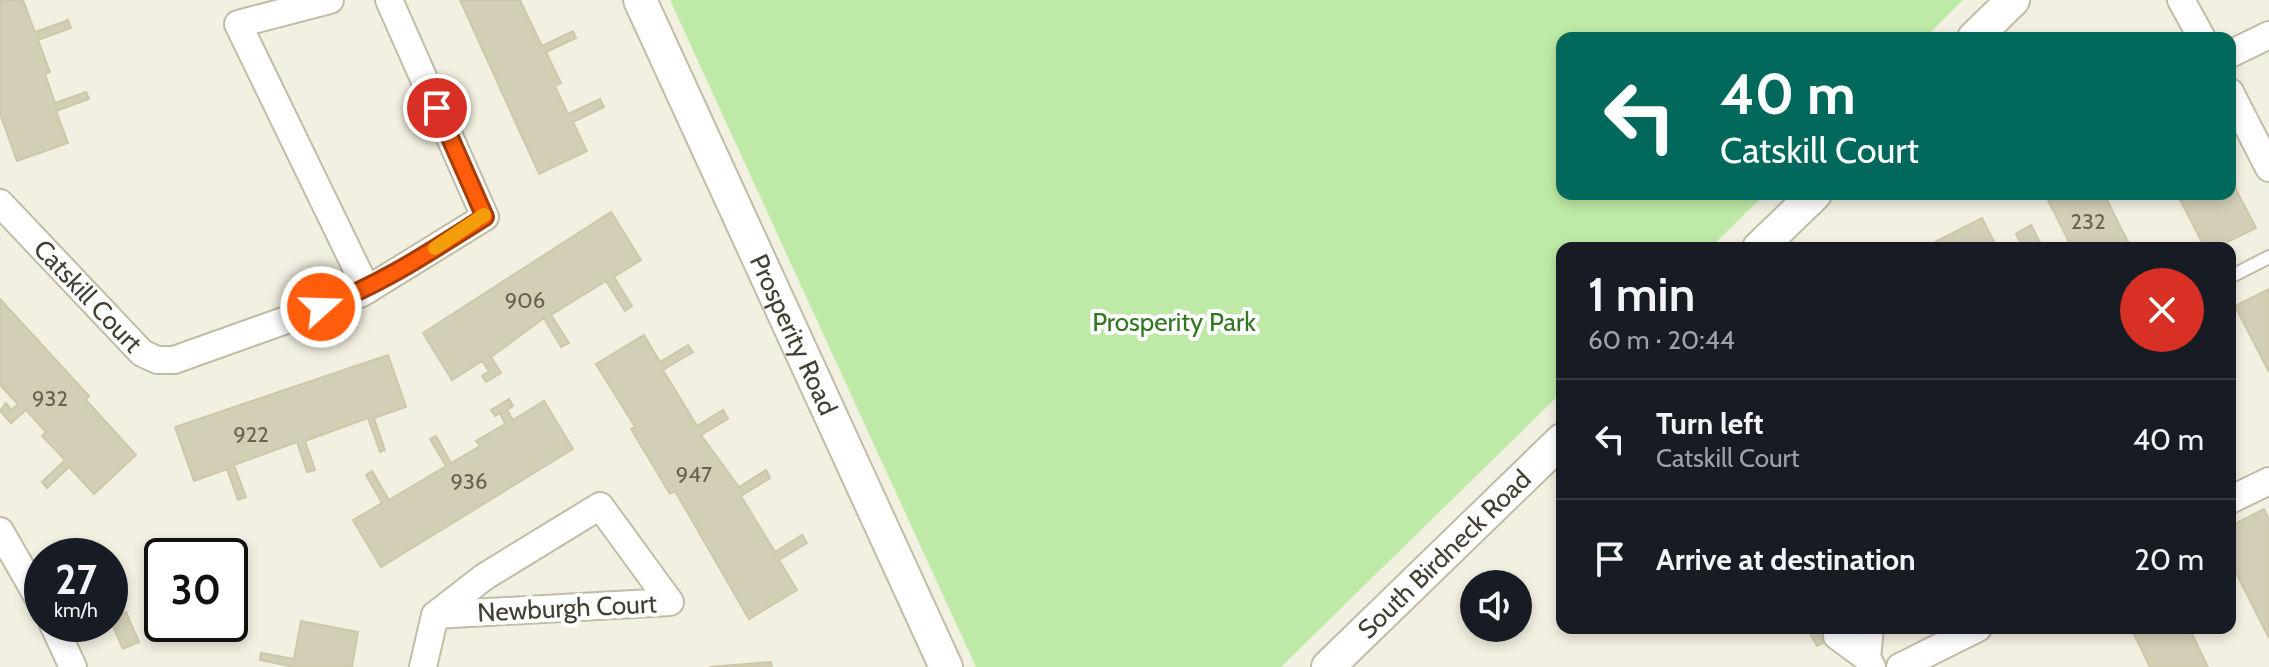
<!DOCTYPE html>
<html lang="en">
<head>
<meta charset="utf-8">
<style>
  :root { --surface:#171b24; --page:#242831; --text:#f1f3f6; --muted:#9ea1a6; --line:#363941 }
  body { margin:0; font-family:Cabin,sans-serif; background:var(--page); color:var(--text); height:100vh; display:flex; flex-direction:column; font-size:30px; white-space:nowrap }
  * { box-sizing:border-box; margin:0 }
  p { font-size:26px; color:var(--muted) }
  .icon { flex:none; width:44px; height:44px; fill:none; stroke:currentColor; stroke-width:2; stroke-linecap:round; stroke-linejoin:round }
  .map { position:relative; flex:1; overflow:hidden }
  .panel { position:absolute; left:1556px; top:242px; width:680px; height:392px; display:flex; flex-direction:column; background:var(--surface); border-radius:16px; box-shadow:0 4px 12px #0003 }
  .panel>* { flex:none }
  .guide { position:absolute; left:1556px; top:32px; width:680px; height:168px; border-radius:16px; box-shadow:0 4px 12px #0003; background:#00695c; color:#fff; overflow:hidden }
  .tools { position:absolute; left:1460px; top:570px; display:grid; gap:16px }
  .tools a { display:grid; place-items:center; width:72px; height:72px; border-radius:50%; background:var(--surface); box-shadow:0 4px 12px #0003; font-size:40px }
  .speed { position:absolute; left:24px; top:538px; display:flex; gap:16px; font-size:40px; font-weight:700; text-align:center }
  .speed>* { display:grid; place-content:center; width:104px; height:104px; border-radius:50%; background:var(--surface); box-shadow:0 4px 12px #0003; line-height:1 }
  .speed small { font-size:20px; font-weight:400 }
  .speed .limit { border:4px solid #111; border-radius:12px; background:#fff; color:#111 }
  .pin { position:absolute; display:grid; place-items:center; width:68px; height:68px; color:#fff; margin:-34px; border:4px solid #fff; border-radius:50%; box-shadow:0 2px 8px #0007 }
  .me { position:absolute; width:88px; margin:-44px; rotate:70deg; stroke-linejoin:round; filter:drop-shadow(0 0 6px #0008) }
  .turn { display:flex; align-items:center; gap:28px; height:168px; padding:0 32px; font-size:36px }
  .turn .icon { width:104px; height:104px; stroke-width:2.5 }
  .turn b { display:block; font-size:56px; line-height:68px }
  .round { display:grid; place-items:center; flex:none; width:84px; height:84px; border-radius:42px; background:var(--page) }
  .headline { display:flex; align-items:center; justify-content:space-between; height:136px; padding:0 32px }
  h1 { font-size:48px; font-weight:600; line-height:60px }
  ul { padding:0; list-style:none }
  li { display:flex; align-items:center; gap:24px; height:120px; padding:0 32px; border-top:2px solid var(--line) }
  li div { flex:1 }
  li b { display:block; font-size:30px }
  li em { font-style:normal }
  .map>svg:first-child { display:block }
  .green { fill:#bfe9a6 }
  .building { fill:#d3ceb6; stroke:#cfc7a9; stroke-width:2 }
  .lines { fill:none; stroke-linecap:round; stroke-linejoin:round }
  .service-casing { stroke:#c0bca6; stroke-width:16 }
  .minor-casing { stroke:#c0bca6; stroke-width:30 }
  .tertiary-casing { stroke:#c0bca6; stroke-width:36 }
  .service { stroke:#fff; stroke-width:12 }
  .minor { stroke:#fff; stroke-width:26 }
  .tertiary { stroke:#fff; stroke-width:32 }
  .route-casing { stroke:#a63c07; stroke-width:20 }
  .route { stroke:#ff5c0b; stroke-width:14 }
  .slow { stroke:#f59e0b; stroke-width:14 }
  .labels { text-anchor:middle; stroke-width:8; stroke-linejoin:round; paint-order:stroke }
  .number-label { font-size:22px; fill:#676353 }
  .street-label { font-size:26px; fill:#433f32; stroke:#fff }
  .park-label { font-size:26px; fill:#337723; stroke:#fff }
</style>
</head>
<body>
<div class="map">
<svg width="2269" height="667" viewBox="0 0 2269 667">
  <rect width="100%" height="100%" fill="#f2f0e1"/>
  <path class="green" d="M 670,0 L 1963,0 L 1925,38 L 1562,38 L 1562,194 L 1765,194 L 1710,248 L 1562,248 L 1562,392 L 1281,667 L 976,667 Z"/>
  <path class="building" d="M 0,0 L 23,0 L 35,32 L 68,20 L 71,28 L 38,40 L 50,72 L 45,74 L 55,103 L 86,92 L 89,99 L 56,111 L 68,143 L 17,161 L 0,114 Z
    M 460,0 L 520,0 L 542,46 L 573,31 L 576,38 L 546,52 L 561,83 L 555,86 L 568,114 L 600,99 L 604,107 L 573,122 L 587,151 L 539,174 Z
    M 2230,178 L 2256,228 L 2215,248 L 2205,248 L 2177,194 L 2230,194 Z
    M 2045,194 L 2104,194 L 2131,248 L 2072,248 Z
    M 611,212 L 641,260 L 614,277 L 632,306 L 625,311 L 606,281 L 551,315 L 569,343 L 561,347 L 544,318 L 491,357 L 501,373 L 486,382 L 482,376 L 489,371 L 482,361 L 452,380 L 423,333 Z
    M 1982,218 L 1997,248 L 1938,248 L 1935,242 Z
    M 2031,225 L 2043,248 L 2023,248 L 2016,234 Z
    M 2269,289 L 2269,372 L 2235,306 Z
    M 0,299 L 89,396 L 86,400 L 136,455 L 94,494 L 69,467 L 47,488 L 42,482 L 65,460 L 42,436 L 46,432 L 26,410 L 11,423 L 0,411 L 6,403 L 11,410 L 18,404 L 0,385 Z
    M 644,335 L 660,362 L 688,345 L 693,352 L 663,370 L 697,426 L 723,410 L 728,419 L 701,435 L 739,487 L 766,470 L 770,478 L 741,496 L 775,552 L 802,535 L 807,543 L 779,560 L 797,590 L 749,619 L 675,491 L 670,494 L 631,429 L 635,427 L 596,364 Z
    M 388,355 L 406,407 L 374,418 L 385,450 L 380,452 L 368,418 L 305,441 L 315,470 L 307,472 L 297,442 L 234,465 L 246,497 L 238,500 L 227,469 L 194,481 L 175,427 Z
    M 509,399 L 513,406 L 507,410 L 513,420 L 544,401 L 573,449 L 381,567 L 353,520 L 382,503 L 366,475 L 372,471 L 389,500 L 446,466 L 430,439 L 436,436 L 451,463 L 480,446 L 476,441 L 505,424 L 500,413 L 495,416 L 491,410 Z
    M 2264,509 L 2269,520 L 2269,638 L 2230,561 L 2230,526 Z
    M 126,612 L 139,642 L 123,649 L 110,620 Z
    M 301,621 L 358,632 L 352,667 L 294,667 L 260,660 L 261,653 L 294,659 Z
    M 1807,628 L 1852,628 L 1817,646 Z
    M 2131,628 L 2189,628 L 2208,667 L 2150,667 Z
    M 771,662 L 772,667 L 709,667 Z"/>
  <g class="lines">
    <g class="service-casing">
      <path id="service" d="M 2230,277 L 2269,257"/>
    </g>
    <g class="minor-casing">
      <g id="minor">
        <path d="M 330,0 L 238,24 L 367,290"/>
        <path d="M 2181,0 L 2202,38"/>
        <path d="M 2230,54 L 2269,35"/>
        <path d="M 2230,92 L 2269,168"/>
        <path id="s1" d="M 0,203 L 142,353 L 157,360 L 174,360 L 362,293 L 485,217 L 389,0"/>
        <path d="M 2230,500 L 2269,481"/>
        <path d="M 0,531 L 42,604"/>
        <path d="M 53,624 L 73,667"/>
        <path d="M 1837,636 L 1867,658 L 1872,667"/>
        <path d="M 1867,658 L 1870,628"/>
        <path d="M 423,667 L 435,615 L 484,577 L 600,506 L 670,602 L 435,615"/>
        <path d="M 1900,667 L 1978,628"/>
      </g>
    </g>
    <g class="tertiary-casing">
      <g id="tertiary">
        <path id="s2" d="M 640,0 L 946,667"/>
        <path d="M 1974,38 L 2013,0"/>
        <path d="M 1759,248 L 1815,194"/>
        <path id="s3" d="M 1328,667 L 1562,440"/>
      </g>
    </g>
    <use href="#service" class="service"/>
    <use href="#minor" class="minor"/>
    <use href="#tertiary" class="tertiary"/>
  </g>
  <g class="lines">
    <g class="route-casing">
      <path id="route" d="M 321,307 C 381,285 431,251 485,217 L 437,108"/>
    </g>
    <use href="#route" class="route"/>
    <path class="slow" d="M 435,248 L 484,215"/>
  </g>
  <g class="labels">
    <g class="number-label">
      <text x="2088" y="229">232</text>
      <text x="525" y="308">906</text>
      <text x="50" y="406">932</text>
      <text x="251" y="442">922</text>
      <text x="694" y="482">947</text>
      <text x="469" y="489">936</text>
    </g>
    <g class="street-label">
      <text dy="9" stroke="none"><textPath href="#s1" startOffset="128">Catskill Court</textPath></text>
      <text dy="9" stroke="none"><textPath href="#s2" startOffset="368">Prosperity Road</textPath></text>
      <text dy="9" stroke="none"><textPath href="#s3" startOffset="162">South Birdneck Road</textPath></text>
      <text transform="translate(567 608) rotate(-3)" y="9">Newburgh Court</text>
    </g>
    <g class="park-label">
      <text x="1174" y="331">Prosperity Park</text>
    </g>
  </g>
</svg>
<div class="tools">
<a><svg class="icon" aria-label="sound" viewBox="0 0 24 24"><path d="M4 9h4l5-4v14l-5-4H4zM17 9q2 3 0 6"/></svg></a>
</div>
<div class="speed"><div>27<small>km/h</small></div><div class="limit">30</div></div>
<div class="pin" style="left:437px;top:108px;background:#d93025"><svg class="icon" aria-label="arrive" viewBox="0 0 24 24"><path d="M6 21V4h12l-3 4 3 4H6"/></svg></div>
<svg class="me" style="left:321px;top:307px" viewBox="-20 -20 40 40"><circle r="17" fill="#ff5c0b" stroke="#fff" stroke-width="3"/><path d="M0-11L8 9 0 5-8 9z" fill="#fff"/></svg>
<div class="guide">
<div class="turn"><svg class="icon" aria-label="left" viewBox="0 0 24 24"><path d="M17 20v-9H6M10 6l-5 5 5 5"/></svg><div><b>40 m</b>Catskill Court</div></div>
</div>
<section class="panel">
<div class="headline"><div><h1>1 min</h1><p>60 m · 20:44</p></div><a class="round" style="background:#d93025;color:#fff"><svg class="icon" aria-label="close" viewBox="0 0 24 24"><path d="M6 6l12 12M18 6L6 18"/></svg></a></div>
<ul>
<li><svg class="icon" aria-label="left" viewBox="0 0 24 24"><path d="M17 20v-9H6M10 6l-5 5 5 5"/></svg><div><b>Turn left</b><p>Catskill Court</p></div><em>40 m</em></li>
<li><svg class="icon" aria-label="arrive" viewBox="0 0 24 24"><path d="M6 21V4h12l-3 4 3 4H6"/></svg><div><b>Arrive at destination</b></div><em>20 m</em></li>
</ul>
</section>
</div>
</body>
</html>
